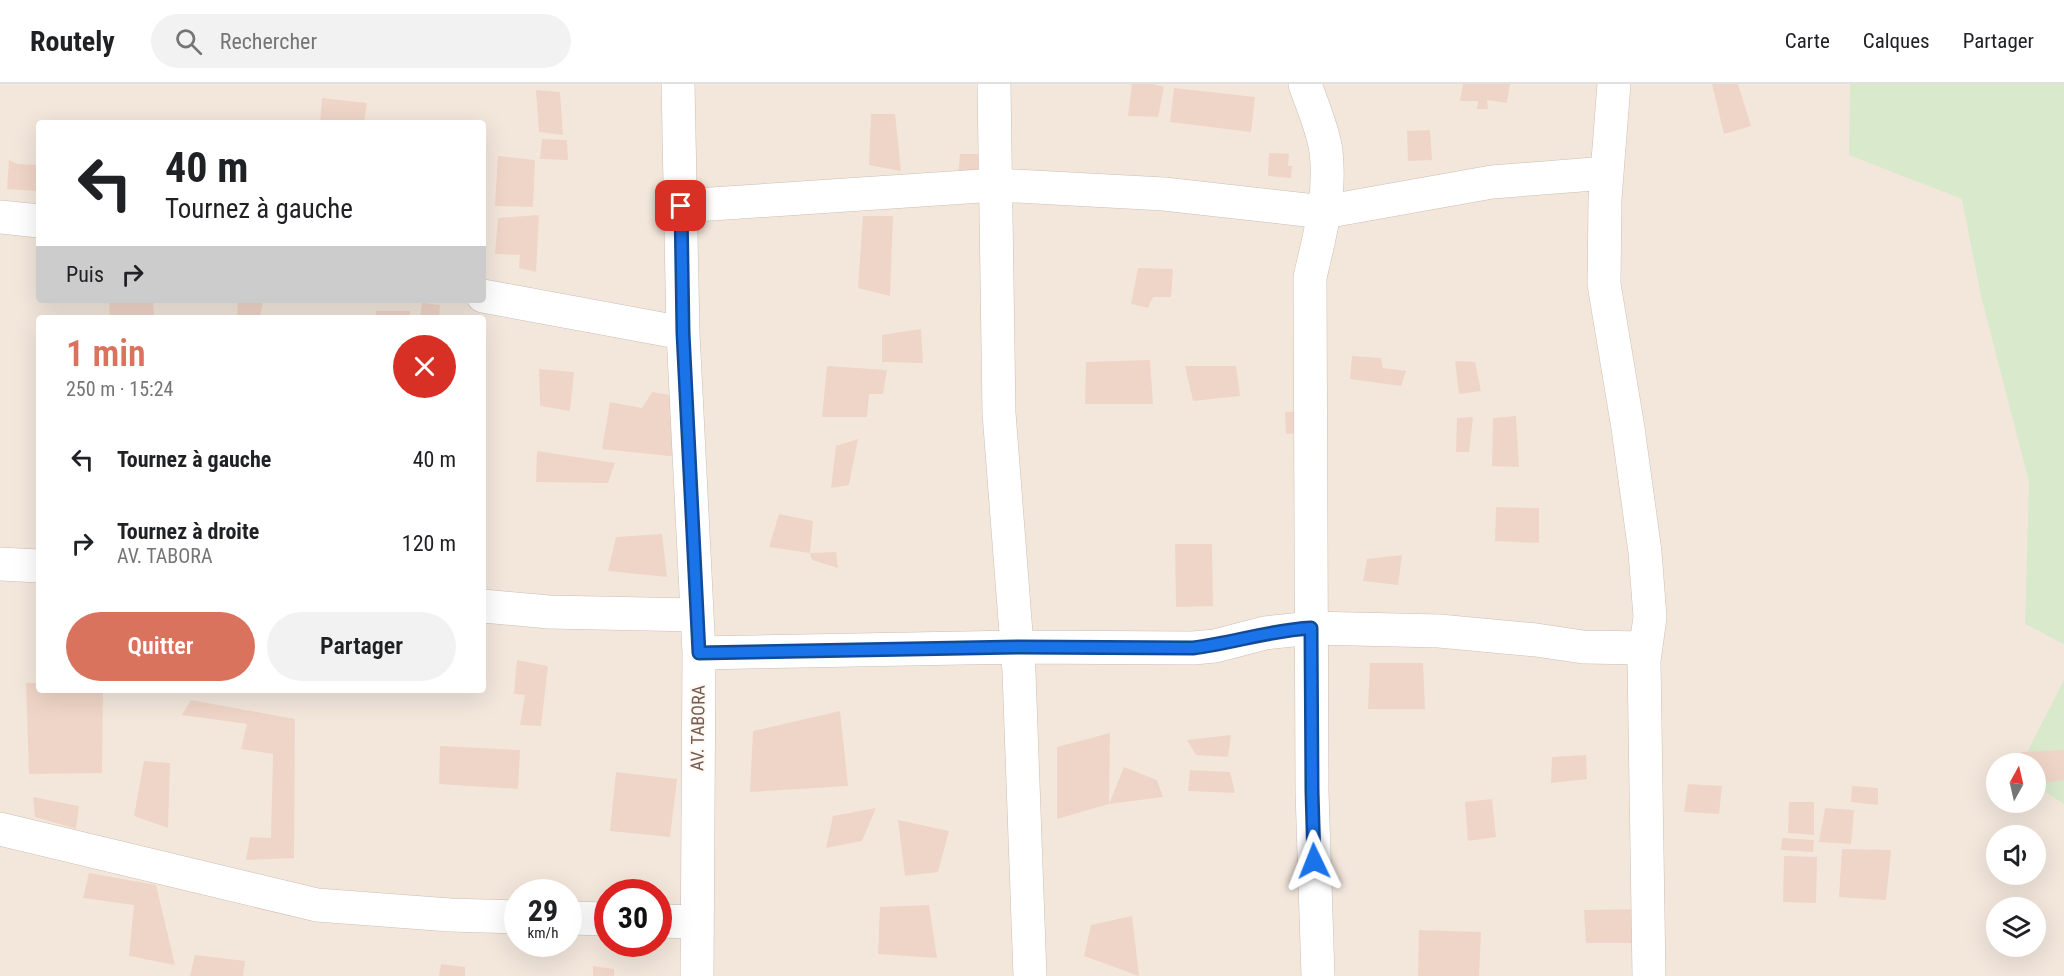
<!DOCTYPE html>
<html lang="fr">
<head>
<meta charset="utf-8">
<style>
  :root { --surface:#fff; --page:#f2f2f2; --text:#202124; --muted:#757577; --line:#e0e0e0; --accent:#da735d }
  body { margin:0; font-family:"Roboto Condensed",sans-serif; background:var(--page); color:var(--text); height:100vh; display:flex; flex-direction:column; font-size:22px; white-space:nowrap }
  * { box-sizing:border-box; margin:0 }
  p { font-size:20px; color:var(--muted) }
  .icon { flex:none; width:33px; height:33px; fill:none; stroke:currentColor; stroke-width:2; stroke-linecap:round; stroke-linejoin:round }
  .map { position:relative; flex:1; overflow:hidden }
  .sheet { position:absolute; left:36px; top:231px; width:450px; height:378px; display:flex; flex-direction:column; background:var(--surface); border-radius:6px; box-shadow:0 6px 24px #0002 }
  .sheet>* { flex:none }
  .hud { position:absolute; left:36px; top:36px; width:450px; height:183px; border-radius:6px; box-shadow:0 6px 24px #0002; background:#fff; color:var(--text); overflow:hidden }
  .needle { width:39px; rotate:8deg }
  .fabs { position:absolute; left:1986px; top:669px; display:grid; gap:12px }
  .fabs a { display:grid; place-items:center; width:60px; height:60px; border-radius:50%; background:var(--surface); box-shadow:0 6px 24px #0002; font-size:30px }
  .speed { position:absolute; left:504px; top:795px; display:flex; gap:12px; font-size:30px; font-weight:700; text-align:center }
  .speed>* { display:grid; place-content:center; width:78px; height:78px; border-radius:50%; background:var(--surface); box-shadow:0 6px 24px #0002; line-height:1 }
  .speed small { font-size:15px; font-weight:400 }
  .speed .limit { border:9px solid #d22; background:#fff; color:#111 }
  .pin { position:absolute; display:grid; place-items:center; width:51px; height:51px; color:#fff; margin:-26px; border-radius:12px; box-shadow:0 3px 9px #0006 }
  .me { position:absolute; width:66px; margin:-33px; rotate:358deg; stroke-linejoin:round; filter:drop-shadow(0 0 4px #0008) }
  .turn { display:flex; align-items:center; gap:21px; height:126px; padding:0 30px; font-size:27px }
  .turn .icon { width:78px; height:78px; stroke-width:2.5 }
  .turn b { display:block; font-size:42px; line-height:51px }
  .then { display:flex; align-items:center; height:57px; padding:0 30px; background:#0003; gap:12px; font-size:22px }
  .round { display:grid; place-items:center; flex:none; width:63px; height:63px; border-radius:32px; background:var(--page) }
  .headline { display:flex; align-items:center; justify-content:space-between; height:102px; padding:0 30px }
  h1 { font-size:36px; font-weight:600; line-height:45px; color:var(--accent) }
  .cta { display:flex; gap:12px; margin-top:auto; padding:12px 30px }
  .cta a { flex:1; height:69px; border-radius:36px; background:var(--accent); color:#fff; font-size:24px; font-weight:600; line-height:69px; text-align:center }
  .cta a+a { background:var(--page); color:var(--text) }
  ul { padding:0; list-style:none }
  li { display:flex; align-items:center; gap:18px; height:84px; padding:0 30px }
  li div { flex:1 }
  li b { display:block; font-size:22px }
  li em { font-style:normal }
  header { display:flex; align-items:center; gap:36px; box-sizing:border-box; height:84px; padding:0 30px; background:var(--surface); border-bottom:2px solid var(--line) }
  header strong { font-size:28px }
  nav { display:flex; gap:33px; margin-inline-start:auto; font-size:21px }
  .search { width:420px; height:54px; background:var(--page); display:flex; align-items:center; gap:15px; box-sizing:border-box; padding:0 21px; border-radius:33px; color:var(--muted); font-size:22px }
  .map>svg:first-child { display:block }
  .residential { fill:#f3e7dc; fill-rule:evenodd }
  .green { fill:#d9e9cc }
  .building { fill:#efd5c7 }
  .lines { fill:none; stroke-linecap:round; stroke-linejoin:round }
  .minor-casing { stroke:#cdbdb3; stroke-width:34 }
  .minor { stroke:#fff; stroke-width:33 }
  .route-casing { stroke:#114b97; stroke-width:15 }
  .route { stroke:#1a73e8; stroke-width:10 }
  .labels { text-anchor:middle; stroke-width:4.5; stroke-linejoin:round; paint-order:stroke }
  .street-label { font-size:18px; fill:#765c51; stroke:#fef9f4 }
</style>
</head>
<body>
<header>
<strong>Routely</strong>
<div class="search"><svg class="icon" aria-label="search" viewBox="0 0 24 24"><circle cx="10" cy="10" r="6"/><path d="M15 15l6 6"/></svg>Rechercher</div>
<nav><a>Carte</a><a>Calques</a><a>Partager</a></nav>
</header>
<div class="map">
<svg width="2064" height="892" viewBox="0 0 2064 892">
  <rect width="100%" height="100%" fill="#fbf5ed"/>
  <path class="residential" d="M 0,0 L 2064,0 L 2064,892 L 0,892 ZM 39,39 L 483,39 L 483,216 L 39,216 ZM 39,234 L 483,234 L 483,606 L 39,606 ZM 1996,680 L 2036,680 L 2036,718 L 1996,718 ZM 1996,752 L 2036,752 L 2036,790 L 1996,790 ZM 518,808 L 568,808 L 568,860 L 518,860 ZM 608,808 L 658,808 L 658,860 L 608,860 ZM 1996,824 L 2036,824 L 2036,862 L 1996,862 Z"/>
  <path class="green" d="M 1850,0 L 2064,0 L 2064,560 L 2025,540 L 2029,398 L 1981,212 L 1962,115 L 1849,71 Z
    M 2064,596 L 2064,720 L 2036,702 L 2036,680 L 2021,680 Z"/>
  <path class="building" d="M 1132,0 L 1153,0 L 1164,3 L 1158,33 L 1128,32 Z
    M 1463,0 L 1510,0 L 1507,19 L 1487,16 L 1488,25 L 1477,25 L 1478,17 L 1460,17 Z
    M 1712,0 L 1738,0 L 1751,42 L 1724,50 Z
    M 1174,4 L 1255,13 L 1251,48 L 1170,38 Z
    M 536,6 L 560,8 L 563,51 L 539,48 Z
    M 322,14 L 367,19 L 364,39 L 320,39 Z
    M 871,30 L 895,30 L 901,87 L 869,81 Z
    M 1430,46 L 1432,76 L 1408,77 L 1407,47 Z
    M 542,55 L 567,56 L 568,76 L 540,75 Z
    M 1269,69 L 1289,70 L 1288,82 L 1292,82 L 1291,94 L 1268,92 Z
    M 960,70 L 995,70 L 988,101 L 958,95 Z
    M 498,72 L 535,76 L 533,123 L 495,122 Z
    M 9,76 L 18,80 L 39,81 L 39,107 L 7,105 Z
    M 539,131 L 536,188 L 519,184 L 520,171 L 495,170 L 498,134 Z
    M 863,132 L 893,132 L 890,212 L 858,204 Z
    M 1138,184 L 1173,185 L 1171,213 L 1153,213 L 1148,224 L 1131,220 Z
    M 109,216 L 153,216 L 154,234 L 110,234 Z
    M 238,216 L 263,216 L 260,234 L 237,233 Z
    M 422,219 L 440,221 L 439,234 L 420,234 Z
    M 376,227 L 410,227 L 410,234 L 376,234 Z
    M 921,245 L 923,279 L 882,278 L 882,251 Z
    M 1352,272 L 1381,274 L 1383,284 L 1406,287 L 1401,302 L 1350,295 Z
    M 1150,276 L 1153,320 L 1085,320 L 1086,278 Z
    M 1455,277 L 1475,278 L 1481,307 L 1459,310 Z
    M 827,282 L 887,286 L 883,310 L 869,310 L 867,333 L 822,333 Z
    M 1185,282 L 1236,282 L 1240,312 L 1193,317 Z
    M 539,285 L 574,288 L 570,327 L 540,322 Z
    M 652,308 L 676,312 L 679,373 L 602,365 L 610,318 L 642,324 Z
    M 1302,327 L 1303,349 L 1286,350 L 1285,328 Z
    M 1516,332 L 1519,383 L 1492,382 L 1493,334 Z
    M 1473,333 L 1469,368 L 1456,368 L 1457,334 Z
    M 858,355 L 849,401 L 831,404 L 836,362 Z
    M 537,367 L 615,379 L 608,399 L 536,398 Z
    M 1496,423 L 1539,424 L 1539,459 L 1495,457 Z
    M 779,430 L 813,437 L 810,469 L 769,463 Z
    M 662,450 L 667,493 L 608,487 L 616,453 Z
    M 1175,460 L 1212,460 L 1213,522 L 1176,523 Z
    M 836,468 L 838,484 L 812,476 L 810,469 Z
    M 1402,471 L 1398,501 L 1363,497 L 1367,475 Z
    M 517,576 L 548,582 L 541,642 L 520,641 L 525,611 L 514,610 Z
    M 1370,579 L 1423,579 L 1425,625 L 1368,625 Z
    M 26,599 L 39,599 L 39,606 L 103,606 L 102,689 L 29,690 Z
    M 191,616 L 295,635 L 294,774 L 246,776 L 250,753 L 271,754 L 273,670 L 241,665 L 247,640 L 182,631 Z
    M 840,627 L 848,702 L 750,708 L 753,647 Z
    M 1110,649 L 1109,720 L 1124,683 L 1157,696 L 1163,713 L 1109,720 L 1057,735 L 1057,663 Z
    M 1231,651 L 1228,673 L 1196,671 L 1187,656 Z
    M 440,662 L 520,666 L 518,705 L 439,700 Z
    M 2064,666 L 2064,696 L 2036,700 L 2036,680 L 2023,680 L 2021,668 Z
    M 1586,671 L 1587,695 L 1551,699 L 1552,673 Z
    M 144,677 L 170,679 L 168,744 L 134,732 Z
    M 1190,686 L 1230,688 L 1235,709 L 1188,707 Z
    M 616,688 L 677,695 L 670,753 L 610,747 Z
    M 1688,700 L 1722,702 L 1719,730 L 1684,728 Z
    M 1852,702 L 1878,704 L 1878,721 L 1851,718 Z
    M 33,713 L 79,722 L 76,745 L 35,733 Z
    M 1492,715 L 1496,753 L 1468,757 L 1465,718 Z
    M 1789,718 L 1814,718 L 1814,751 L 1788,749 Z
    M 876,724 L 862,757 L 826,764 L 833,732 Z
    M 1825,724 L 1854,726 L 1851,760 L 1819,758 Z
    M 898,736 L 949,747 L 938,788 L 905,792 Z
    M 1782,754 L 1814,756 L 1813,768 L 1781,766 Z
    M 1842,765 L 1891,766 L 1886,816 L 1839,813 Z
    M 1784,772 L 1817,773 L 1816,819 L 1783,818 Z
    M 89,789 L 156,801 L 175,881 L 129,872 L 134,821 L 83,814 Z
    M 929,821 L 937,874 L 878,870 L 880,823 Z
    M 1640,825 L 1643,859 L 1586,859 L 1584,826 Z
    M 1132,832 L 1139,892 L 1084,872 L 1091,841 Z
    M 1419,846 L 1481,848 L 1479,892 L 1418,892 Z
    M 195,871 L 245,877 L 243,892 L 190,892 Z
    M 441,880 L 465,883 L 465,892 L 439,892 Z
    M 593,882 L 614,885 L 614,892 L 593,892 Z"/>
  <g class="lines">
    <g class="minor-casing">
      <path id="minor" d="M 678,0 L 683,249 L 699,569 L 697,892
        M 994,0 L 999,329 L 1019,588 L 1030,892
        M 1305,0 C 1312,21 1323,45 1326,67 C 1331,111 1320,151 1310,193 L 1312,707 L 1318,892
        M 1614,0 L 1605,115 L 1604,200 L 1628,344 L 1645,468 L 1650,533 L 1644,577 L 1649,892
        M 681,122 L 996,101 L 1164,110 L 1324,128 L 1492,98 L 1607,89
        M 0,133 L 39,137
        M 483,212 L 683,249
        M 0,480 L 39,482
        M 483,522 L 549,528 L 696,531
        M 699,569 L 1017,563 L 1193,564 L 1215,562 L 1265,549 L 1311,544 L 1439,547 L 1536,556 L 1583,563 L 1646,564
        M 0,745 L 317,821 L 450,831 L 518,833
        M 568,834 L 608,835
        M 658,837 L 696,838"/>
    </g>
    <use href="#minor" class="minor"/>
  </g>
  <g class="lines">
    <g class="route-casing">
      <path id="route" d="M 681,122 L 683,249 L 699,569 L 1017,563 L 1193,564 C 1233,559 1271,546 1311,544 L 1312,707 L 1314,777"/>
    </g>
    <use href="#route" class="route"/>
  </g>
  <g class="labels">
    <g class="street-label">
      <text transform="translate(698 644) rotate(-89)" y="6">AV. TABORA</text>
    </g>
  </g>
</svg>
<div class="fabs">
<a><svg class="needle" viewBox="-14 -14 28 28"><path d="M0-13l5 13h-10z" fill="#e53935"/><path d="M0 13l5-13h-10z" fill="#757577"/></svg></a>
<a><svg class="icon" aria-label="sound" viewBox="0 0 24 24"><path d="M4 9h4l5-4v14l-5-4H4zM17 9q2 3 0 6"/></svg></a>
<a><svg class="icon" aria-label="layers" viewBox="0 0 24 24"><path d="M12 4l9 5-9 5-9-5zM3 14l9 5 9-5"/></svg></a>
</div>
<div class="speed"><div>29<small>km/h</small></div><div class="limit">30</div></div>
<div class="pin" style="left:681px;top:122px;background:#d93025"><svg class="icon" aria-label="arrive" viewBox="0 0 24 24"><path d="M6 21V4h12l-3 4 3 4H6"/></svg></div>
<svg class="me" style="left:1314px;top:777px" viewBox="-20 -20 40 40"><path d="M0-17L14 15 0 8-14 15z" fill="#1a73e8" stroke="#fff" stroke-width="4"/></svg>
<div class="hud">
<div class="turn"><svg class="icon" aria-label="left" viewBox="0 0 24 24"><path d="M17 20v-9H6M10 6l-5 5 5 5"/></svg><div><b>40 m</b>Tournez à gauche</div></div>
<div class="then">Puis<svg class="icon" aria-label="right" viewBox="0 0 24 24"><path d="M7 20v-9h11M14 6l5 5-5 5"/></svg></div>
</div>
<section class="sheet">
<div class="headline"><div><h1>1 min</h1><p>250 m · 15:24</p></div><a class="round" style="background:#d93025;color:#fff"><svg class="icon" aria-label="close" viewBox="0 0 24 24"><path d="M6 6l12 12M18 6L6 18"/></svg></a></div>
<ul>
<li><svg class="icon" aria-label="left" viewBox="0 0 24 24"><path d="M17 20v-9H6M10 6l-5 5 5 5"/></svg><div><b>Tournez à gauche</b></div><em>40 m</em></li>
<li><svg class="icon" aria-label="right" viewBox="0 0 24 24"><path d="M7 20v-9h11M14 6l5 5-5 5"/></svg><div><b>Tournez à droite</b><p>AV. TABORA</p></div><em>120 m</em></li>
</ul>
<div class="cta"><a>Quitter</a><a>Partager</a></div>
</section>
</div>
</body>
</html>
